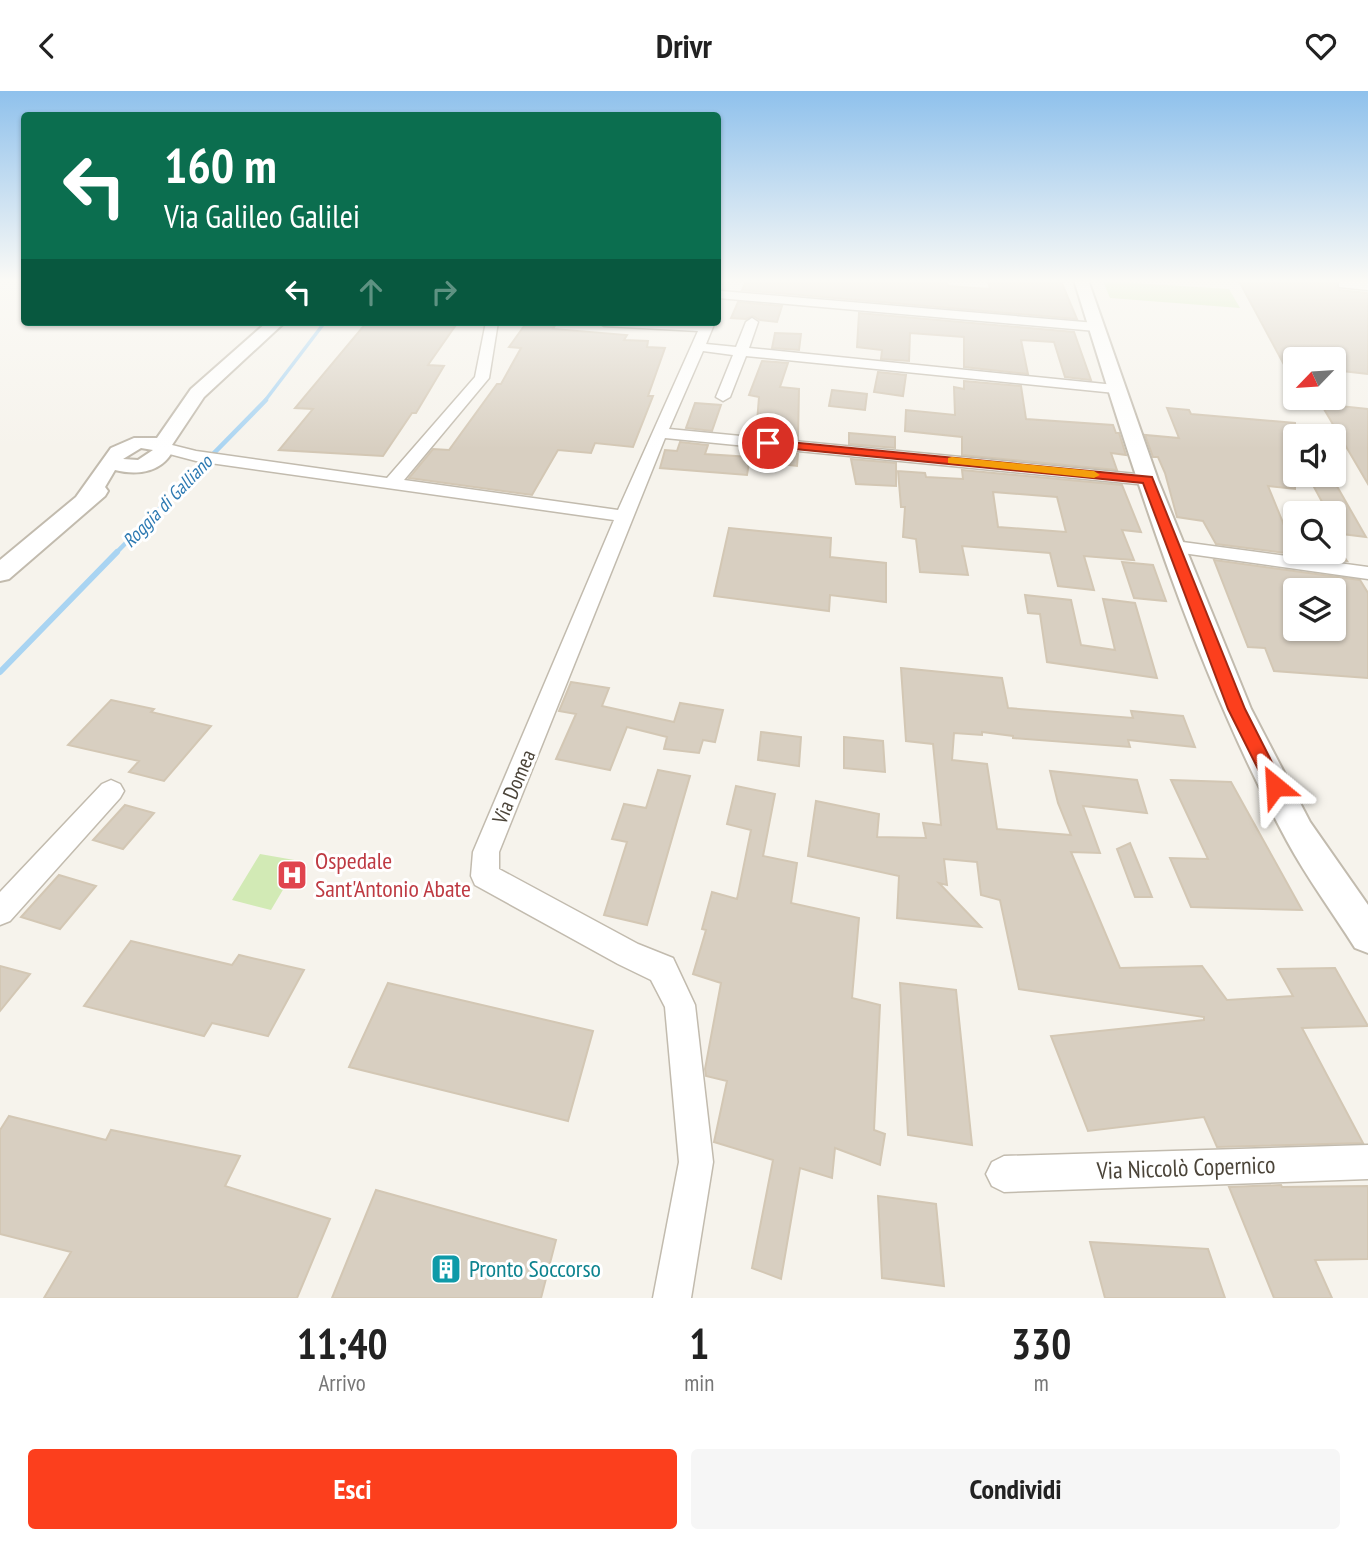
<!DOCTYPE html>
<html lang="it">
<head>
<meta charset="utf-8">
<style>
  :root { --surface:#fff; --page:#f6f6f6; --text:#222; --muted:#767676; --accent:#fc3f1d }
  body { margin:0; font-family:"PT Sans Narrow",sans-serif; background:var(--page); color:var(--text); height:100vh; display:flex; flex-direction:column; font-size:26px; white-space:nowrap }
  * { box-sizing:border-box; margin:0 }
  p { font-size:23px; color:var(--muted) }
  .icon { flex:none; width:38px; height:38px; fill:none; stroke:currentColor; stroke-width:2; stroke-linecap:round; stroke-linejoin:round }
  .map { position:relative; height:1207px; overflow:hidden }
  .drawer { display:flex; flex-direction:column; background:var(--surface); flex:1 }
  .drawer>* { flex:none }
  .hud { position:absolute; left:21px; top:21px; width:700px; height:214px; border-radius:7px; box-shadow:0 2px 5px #0004; background:#0b6e4f; color:#fff; overflow:hidden }
  .needle { width:46px; rotate:245deg }
  .controls { position:absolute; left:1283px; top:256px; display:grid; gap:14px }
  .controls a { display:grid; place-items:center; width:63px; height:63px; border-radius:7px; background:var(--surface); box-shadow:0 2px 5px #0004; font-size:35px }
  .pin { position:absolute; display:grid; place-items:center; width:60px; height:60px; color:#fff; margin:-30px; border:4px solid #fff; border-radius:50%; box-shadow:0 2px 7px #0007 }
  .me { position:absolute; width:77px; margin:-38px; rotate:333deg; stroke-linejoin:round; filter:drop-shadow(0 0 5px #0008) }
  .turn { display:flex; align-items:center; gap:24px; height:147px; padding:0 28px; font-size:32px }
  .turn .icon { width:91px; height:91px; stroke-width:2.5 }
  .turn b { display:block; font-size:49px; line-height:60px }
  .lanes { display:flex; align-items:center; height:66px; padding:0 28px; background:#0003; justify-content:center; gap:35px; direction:ltr }
  .lanes .off { opacity:.35 }
  .eta { display:flex; justify-content:space-evenly; align-items:center; height:119px; text-align:center }
  .eta b { font-size:42px; font-weight:700; line-height:49px }
  .button { display:flex; gap:14px; margin-top:auto; padding:14px 28px }
  .button a { flex:1; height:80px; border-radius:7px; background:var(--accent); color:#fff; font-size:28px; font-weight:700; line-height:80px; text-align:center }
  .button a+a { background:var(--page); color:var(--text) }
  header { display:flex; justify-content:space-between; align-items:center; height:91px; padding:0 28px; background:var(--surface); font-size:32px; font-weight:700 }
  .map>svg:first-child { display:block }
  .green { fill:#d2eab5 }
  .lines { fill:none; stroke-linecap:round; stroke-linejoin:round }
  .stream-far2 { stroke:#a9d4f2; stroke-width:3.5 }
  .stream-far1 { stroke:#a9d4f2; stroke-width:4.5 }
  .stream { stroke:#a9d4f2; stroke-width:6 }
  .building { fill:#d8cfc1; stroke:#d3c7b4; stroke-width:2; fill-rule:evenodd }
  .minor-casing { stroke:#c2bbae; stroke-width:3 }
  .tertiary-casing { stroke:#c2bbae; stroke-width:4 }
  .minor { fill:#fff; fill-rule:evenodd }
  .tertiary { fill:#fff; fill-rule:evenodd }
  .route { fill:#fc3f1d; stroke:#a42913; stroke-width:2 }
  .slow { fill:#f59e0b }
  .labels { text-anchor:middle; stroke-width:6; stroke-linejoin:round; paint-order:stroke }
  .far-water-label { font-size:19px; font-style:italic; fill:#2e7ab2; stroke:#fff }
  .street-label { font-size:21px; fill:#4b4439; stroke:#fff }
  .near-health-label { font-size:24px; fill:#be3a42; stroke:#fff; text-anchor:start }
  .near-street-label { font-size:24px; fill:#4b4439; stroke:#fff }
  .near-culture-label { font-size:24px; fill:#0d838f; stroke:#fff; text-anchor:start }
</style>
</head>
<body>
<header><svg class="icon" aria-label="back" viewBox="0 0 24 24"><path d="M15 5l-7 7 7 7"/></svg>Drivr<svg class="icon" aria-label="heart" viewBox="0 0 24 24"><path d="M12 20l-8-8c-3-5 5-10 8-4 3-6 11-1 8 4z"/></svg></header>
<div class="map">
<svg width="1368" height="1207" viewBox="0 0 1368 1207">
  <rect width="100%" height="100%" fill="#f6f3ec"/>
  <path class="green" d="M 1103,190 L 1229,198 L 1240,217 L 1110,207 Z
    M 260,763 L 300,770 L 271,819 L 232,809 Z"/>
  <g class="lines">
    <path class="stream-far2" d="M 264,311 L 325,231"/>
    <path class="stream-far1" d="M 115,463 L 266,309"/>
    <path class="stream" d="M 0,581 L 117,461"/>
  </g>
  <path class="building" d="M 746,190 L 947,190 L 948,195 L 990,198 L 988,190 L 1061,190 L 1077,228 L 742,199 Z
    M 1239,190 L 1337,190 L 1339,199 L 1368,202 L 1368,283 L 1334,279 L 1334,268 L 1295,268 L 1295,294 Z
    M 738,211 L 782,215 L 777,231 L 760,229 L 753,225 L 746,228 L 731,227 Z
    M 859,222 L 1074,241 L 1091,289 L 1065,286 L 1054,251 L 1021,249 L 1028,283 L 964,276 L 964,246 L 910,242 L 909,270 L 881,268 L 882,259 L 857,256 Z
    M 367,231 L 458,231 L 428,274 L 444,275 L 416,322 L 412,322 L 383,365 L 279,359 L 313,318 L 295,317 Z
    M 527,231 L 557,231 L 553,238 L 627,244 L 624,249 L 648,250 L 647,256 L 665,257 L 648,305 L 653,305 L 633,356 L 595,352 L 591,362 L 558,359 L 532,404 L 409,387 L 433,358 L 449,359 L 497,293 L 501,293 L 521,257 L 509,256 Z
    M 775,242 L 801,243 L 799,259 L 772,257 Z
    M 762,270 L 788,272 L 780,296 L 799,298 L 798,348 L 756,344 L 759,306 L 749,304 Z
    M 878,281 L 906,284 L 903,305 L 874,301 Z
    M 964,290 L 1021,295 L 1026,328 L 1113,334 L 1116,342 L 1119,342 L 1126,364 L 1111,362 L 1117,379 L 962,364 L 962,346 L 905,340 L 906,319 L 955,324 L 954,296 L 964,298 Z
    M 832,299 L 867,303 L 865,319 L 829,315 Z
    M 695,312 L 721,314 L 712,340 L 686,337 Z
    M 1321,313 L 1368,318 L 1368,393 Z
    M 1167,317 L 1189,319 L 1191,323 L 1295,332 L 1295,398 L 1268,395 L 1288,444 L 1295,444 L 1295,460 L 1340,460 L 1347,470 L 1216,453 L 1203,430 L 1177,426 L 1165,382 L 1158,366 L 1153,366 L 1145,344 L 1179,347 Z
    M 849,342 L 895,346 L 895,357 L 849,353 Z
    M 680,351 L 708,354 L 705,363 L 750,366 L 747,384 L 660,377 L 665,359 L 677,360 Z
    M 754,358 L 798,363 L 797,375 L 753,370 Z
    M 851,368 L 896,372 L 896,395 L 856,393 Z
    M 962,379 L 1122,394 L 1141,441 L 1122,439 L 1134,469 L 1084,465 L 1094,499 L 1058,495 L 1050,462 L 962,455 L 968,484 L 920,481 L 916,448 L 903,446 L 905,416 L 901,416 L 898,380 L 925,382 L 926,386 L 963,388 ZM 993,401 L 1057,406 L 1066,441 L 998,436 Z
    M 1307,383 L 1330,383 L 1366,446 L 1334,442 L 1334,422 L 1328,422 Z
    M 729,437 L 831,447 L 830,466 L 886,472 L 886,511 L 830,504 L 829,520 L 714,505 Z
    M 1214,469 L 1360,489 L 1368,502 L 1368,587 L 1274,580 L 1265,557 L 1248,556 ZM 1295,499 L 1334,499 L 1334,546 L 1295,542 Z
    M 1122,471 L 1153,474 L 1166,510 L 1134,507 Z
    M 1025,504 L 1071,509 L 1081,554 L 1115,559 L 1103,508 L 1135,512 L 1157,587 L 1047,571 L 1040,523 L 1028,522 Z
    M 901,577 L 1002,587 L 1008,617 L 1133,627 L 1131,620 L 1183,625 L 1195,656 L 1128,649 L 1130,656 L 1013,647 L 1013,645 L 982,641 L 982,644 L 954,642 L 952,669 L 987,673 L 997,738 L 1071,744 L 1058,712 L 1050,680 L 1137,689 L 1147,722 L 1083,715 L 1100,762 L 1071,761 L 1120,877 L 1202,875 L 1227,909 L 1293,905 L 1278,878 L 1335,877 L 1368,935 L 1302,937 L 1363,1052 L 1217,1056 L 1204,1026 L 1088,1040 L 1051,945 L 1204,929 L 1204,926 L 1019,898 L 1000,809 L 981,804 L 977,771 L 944,768 L 947,794 L 939,792 L 981,836 L 897,827 L 899,785 L 808,765 L 816,710 L 879,723 L 877,746 L 926,747 L 923,732 L 941,734 L 933,653 L 906,650 Z
    M 571,591 L 609,597 L 602,615 L 674,631 L 680,612 L 723,619 L 715,651 L 703,649 L 699,662 L 664,658 L 667,646 L 627,636 L 610,679 L 556,668 L 576,623 L 559,620 Z
    M 111,609 L 154,618 L 151,621 L 211,635 L 164,690 L 129,681 L 139,670 L 68,654 Z
    M 761,641 L 801,646 L 799,675 L 758,669 Z
    M 844,646 L 883,650 L 885,681 L 844,677 Z
    M 658,679 L 690,685 L 647,834 L 604,824 L 627,751 L 612,748 L 624,713 L 646,717 Z
    M 1171,689 L 1231,691 L 1302,819 L 1191,816 L 1170,767 L 1208,768 Z
    M 736,695 L 775,703 L 763,765 L 797,772 L 791,812 L 859,827 L 852,907 L 880,914 L 874,1039 L 885,1043 L 880,1074 L 835,1057 L 832,1087 L 800,1077 L 781,1188 L 752,1177 L 773,1069 L 714,1051 L 727,990 L 706,985 L 705,978 L 721,892 L 693,883 L 706,839 L 702,838 L 712,801 L 737,808 L 751,739 L 727,733 Z
    M 125,714 L 154,722 L 123,758 L 93,749 Z
    M 1130,752 L 1152,806 L 1135,806 L 1117,758 Z
    M 59,784 L 96,795 L 60,838 L 21,826 Z
    M 131,850 L 232,874 L 239,864 L 304,879 L 268,945 L 212,932 L 204,945 L 84,915 Z
    M 0,875 L 30,883 L 0,920 Z
    M 388,892 L 593,940 L 568,1030 L 349,976 Z
    M 900,892 L 956,899 L 972,1054 L 908,1044 Z
    M 9,1025 L 106,1049 L 111,1039 L 240,1065 L 225,1095 L 330,1128 L 297,1207 L 44,1207 L 71,1161 L 0,1143 L 0,1039 Z
    M 1281,1094 L 1282,1096 L 1368,1095 L 1368,1168 L 1315,1169 L 1332,1207 L 1274,1207 L 1229,1096 Z
    M 376,1099 L 556,1149 L 541,1207 L 332,1207 Z
    M 878,1105 L 936,1113 L 944,1195 L 882,1187 Z
    M 1090,1151 L 1208,1158 L 1225,1207 L 1105,1207 Z"/>
  <g class="lines">
    <g class="minor-casing">
      <path id="minor" d="M 1344,189 L 1368,191 L 1368,199 L 1339,196 L 1339,190 Z
        M 721,200 L 1096,232 L 1103,236 L 1096,240 L 718,207 L 718,201 Z
        M 752,227 L 758,231 L 749,257 L 1115,294 L 1122,298 L 1115,302 L 746,265 L 730,306 L 723,310 L 716,306 L 733,264 L 703,260 L 669,338 L 1147,384 L 1156,389 L 1147,394 L 665,347 L 499,761 L 499,778 L 638,853 L 673,867 L 695,914 L 713,1071 L 691,1207 L 653,1207 L 679,1071 L 665,916 L 651,889 L 618,873 L 475,794 L 471,785 L 473,761 L 614,429 L 196,370 L 158,360 L 156,357 L 164,352 L 196,360 L 387,387 L 475,286 L 486,231 L 498,231 L 489,287 L 404,389 L 618,419 L 698,240 L 604,235 L 598,231 L 715,231 L 706,253 L 736,256 L 746,231 Z
        M 1175,450 L 1368,476 L 1368,488 L 1168,460 L 1166,456 L 1168,452 Z
        M 111,689 L 120,693 L 124,700 L 120,707 L 10,830 L 0,834 L 0,801 L 102,693 Z
        M 1368,1054 L 1368,1088 L 1004,1101 L 992,1095 L 986,1083 L 992,1071 L 1004,1065 Z"/>
    </g>
    <g class="tertiary-casing">
      <path id="tertiary" d="M 1074,189 L 1088,189 L 1158,389 L 1251,618 L 1310,731 L 1368,814 L 1368,862 L 1355,857 C 1333,822 1307,787 1287,750 C 1192,574 1133,379 1074,189 Z
        M 267,231 L 285,231 L 204,306 L 172,354 L 174,357 C 164,381 138,385 115,379 L 105,396 L 108,400 L 105,405 L 9,488 L 0,490 L 0,469 L 76,406 L 111,357 L 134,347 L 157,347 L 191,298 ZM 141,357 L 153,359 L 138,369 L 123,368 Z"/>
    </g>
    <use href="#minor" class="minor"/>
    <use href="#tertiary" class="tertiary"/>
  </g>
  <linearGradient id="sky" x2="0" y2="1"><stop stop-color="#8fc1ec"/><stop offset="0.53" stop-color="#fbfaf6"/><stop offset="1" stop-color="#fbfaf6" stop-opacity="0"/></linearGradient>
  <rect width="1368" height="358" fill="url(#sky)"/>
  <path class="route" d="M 768,349 L 1152,386 L 1245,618 L 1284,695 L 1281,700 L 1275,702 L 1269,700 L 1228,618 L 1143,392 L 764,355 L 762,352 Z"/>
  <path class="slow" d="M 952,366 L 1094,380 L 1100,384 L 1094,387 L 948,372 L 948,367 Z"/>
  <defs>
    <g id="hospital-square" transform="scale(1.575)"><rect x="-9" y="-9" width="18" height="18" rx="4" fill="#e0444e" stroke="#fff"/><path d="M-5-5h3v3.5h4V-5h3V5h-3V1.5h-4V5h-3Z" fill="#fff"/></g>
    <g id="building-square" transform="scale(1.575)"><rect x="-9" y="-9" width="18" height="18" rx="4" fill="#0f9aa8" stroke="#fff"/><path d="M-4-6H4V6H1V3H-1V6H-4ZM-2.5-4.3h1.7v1.8h-1.7ZM.8-4.3h1.7v1.8H.8ZM-2.5-1h1.7V.8h-1.7ZM.8-1h1.7V.8H.8Z" fill="#fff"/></g>
  </defs>
  <g fill-rule="evenodd">
    <use href="#hospital-square" x="292" y="784"/>
    <use href="#building-square" x="446" y="1178"/>
  </g>
  <g class="labels">
    <g class="far-water-label">
      <text transform="translate(167 410) rotate(-46)" y="7">Roggia di Galliano</text>
    </g>
    <g class="street-label">
      <text transform="translate(514 696) rotate(-67)" y="7">Via Domea</text>
    </g>
    <g class="near-health-label">
      <text x="315" y="778">Ospedale<tspan x="315" dy="28">Sant'Antonio Abate</tspan></text>
    </g>
    <g class="near-street-label">
      <text transform="translate(1186 1077) rotate(-2)" y="8">Via Niccolò Copernico</text>
    </g>
    <g class="near-culture-label">
      <text x="469" y="1186">Pronto Soccorso</text>
    </g>
  </g>
</svg>
<div class="controls">
<a><svg class="needle" viewBox="-14 -14 28 28"><path d="M0-13l5 13h-10z" fill="#e53935"/><path d="M0 13l5-13h-10z" fill="#767676"/></svg></a>
<a><svg class="icon" aria-label="sound" viewBox="0 0 24 24"><path d="M4 9h4l5-4v14l-5-4H4zM17 9q2 3 0 6"/></svg></a>
<a><svg class="icon" aria-label="search" viewBox="0 0 24 24"><circle cx="10" cy="10" r="6"/><path d="M15 15l6 6"/></svg></a>
<a><svg class="icon" aria-label="layers" viewBox="0 0 24 24"><path d="M12 4l9 5-9 5-9-5zM3 14l9 5 9-5"/></svg></a>
</div>
<div class="pin" style="left:768px;top:352px;background:#d93025"><svg class="icon" aria-label="arrive" viewBox="0 0 24 24"><path d="M6 21V4h12l-3 4 3 4H6"/></svg></div>
<svg class="me" style="left:1275px;top:695px" viewBox="-20 -20 40 40"><path d="M0-17L14 15 0 8-14 15z" fill="#fc3f1d" stroke="#fff" stroke-width="4"/></svg>
<div class="hud">
<div class="turn"><svg class="icon" aria-label="left" viewBox="0 0 24 24"><path d="M17 20v-9H6M10 6l-5 5 5 5"/></svg><div><b>160 m</b>Via Galileo Galilei</div></div>
<div class="lanes"><svg class="icon" aria-label="left" viewBox="0 0 24 24"><path d="M17 20v-9H6M10 6l-5 5 5 5"/></svg><svg class="icon off" aria-label="ahead" viewBox="0 0 24 24"><path d="M12 20V5M6 11l6-6 6 6"/></svg><svg class="icon off" aria-label="right" viewBox="0 0 24 24"><path d="M7 20v-9h11M14 6l5 5-5 5"/></svg></div>
</div>
</div>
<section class="drawer">
<div class="eta">
<div><b>11:40</b><p>Arrivo</p></div>
<div><b>1</b><p>min</p></div>
<div><b>330</b><p>m</p></div>
</div>
<div class="button"><a>Esci</a><a>Condividi</a></div>
</section>
</body>
</html>
